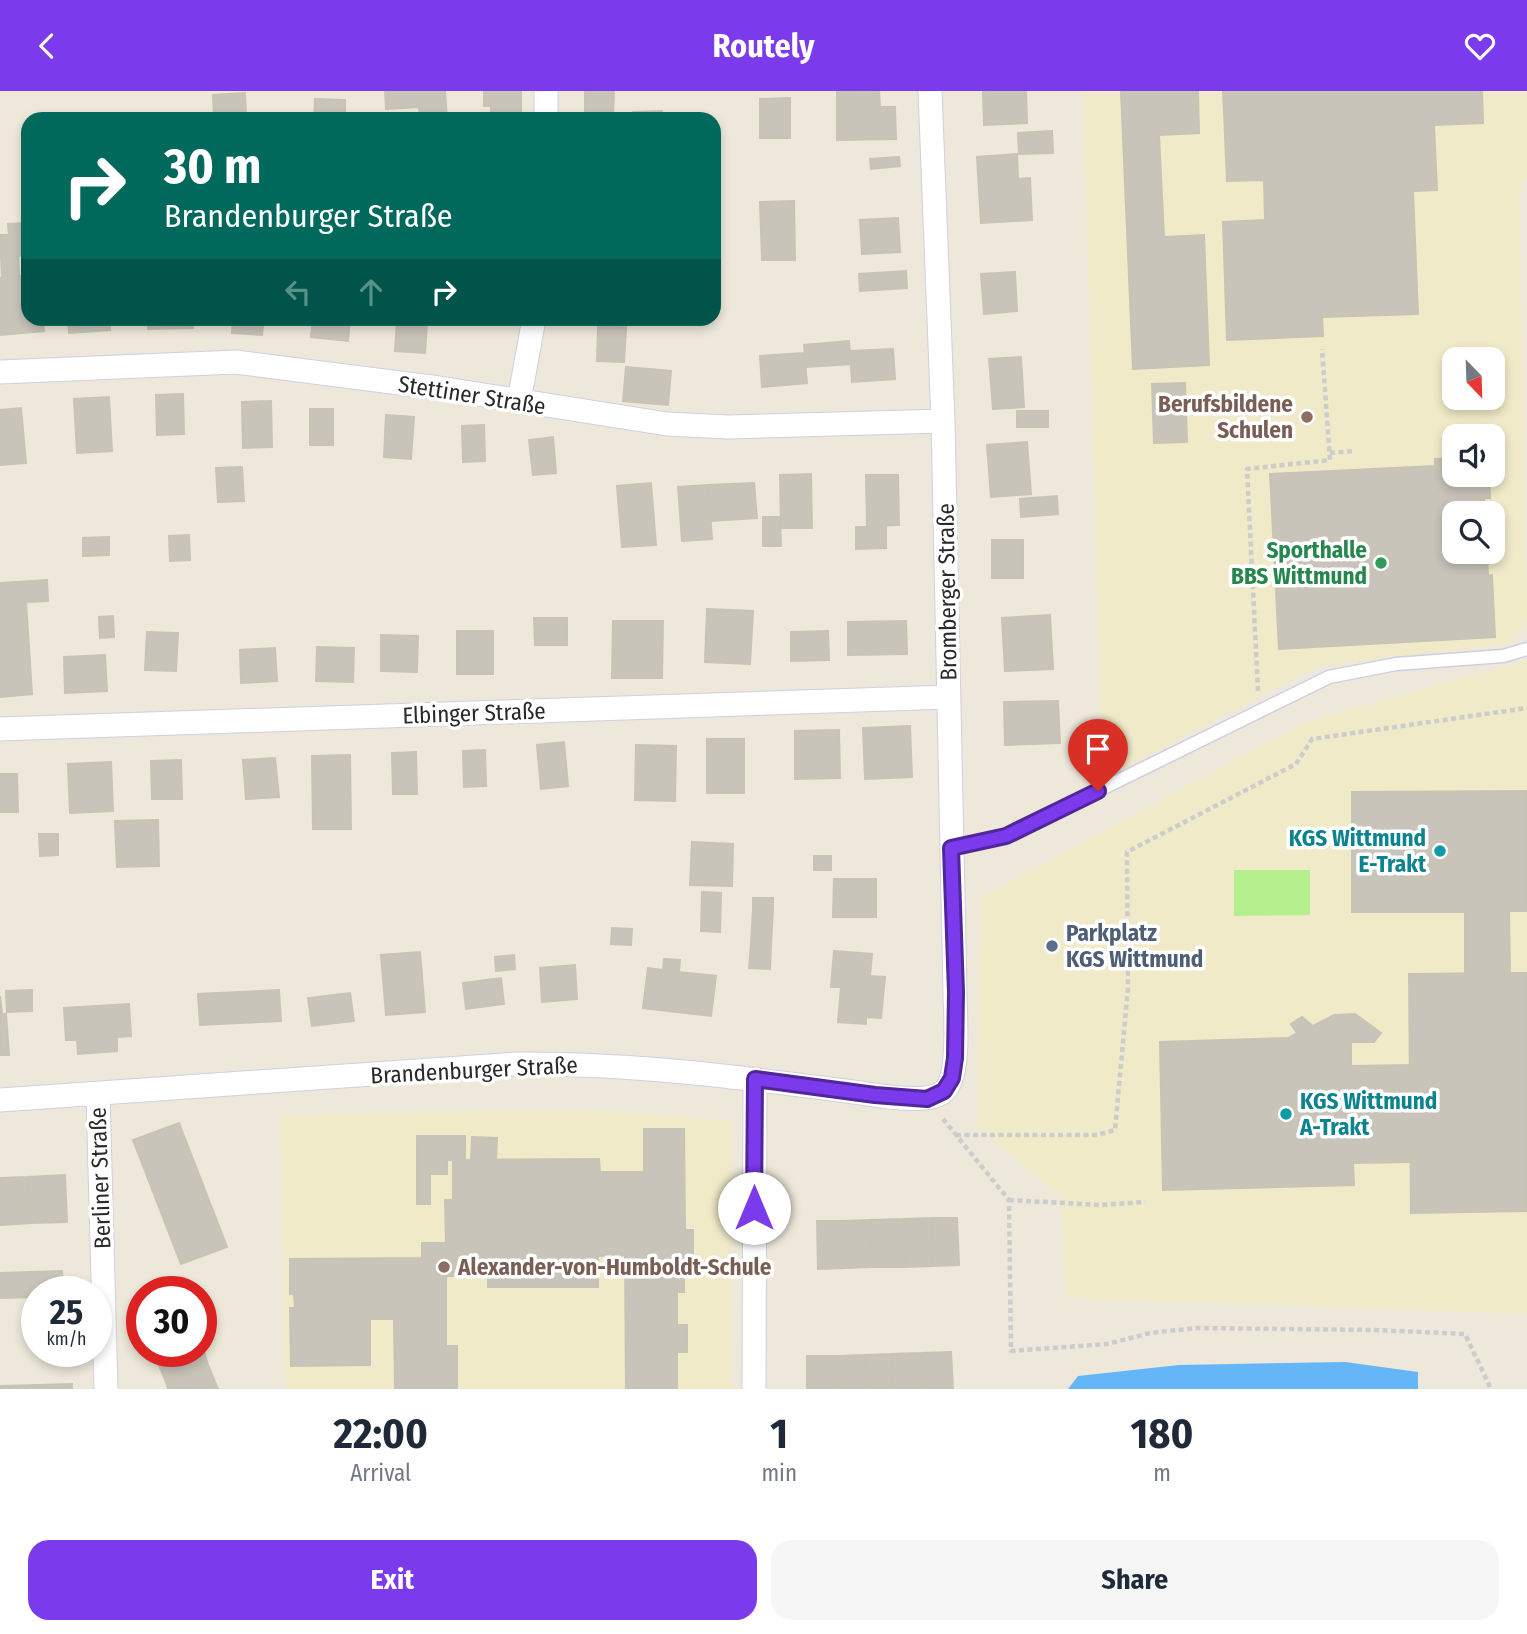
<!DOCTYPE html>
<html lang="en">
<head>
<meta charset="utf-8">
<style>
  :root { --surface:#fff; --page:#f6f6f7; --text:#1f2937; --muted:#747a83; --accent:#7c3aed }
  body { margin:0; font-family:"Fira Sans Condensed",sans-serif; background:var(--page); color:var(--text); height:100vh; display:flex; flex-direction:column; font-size:26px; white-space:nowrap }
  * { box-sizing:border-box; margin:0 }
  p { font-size:23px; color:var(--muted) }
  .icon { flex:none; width:38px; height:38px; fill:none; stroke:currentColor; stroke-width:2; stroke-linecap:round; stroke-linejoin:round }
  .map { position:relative; height:1298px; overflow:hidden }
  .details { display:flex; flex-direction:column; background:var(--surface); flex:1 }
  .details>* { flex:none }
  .banner { position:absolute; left:21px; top:21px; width:700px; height:214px; border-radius:21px; box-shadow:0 4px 10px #0003; background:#00695c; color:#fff; overflow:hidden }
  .needle { width:46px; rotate:157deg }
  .fabs { position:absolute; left:1442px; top:256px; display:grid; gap:14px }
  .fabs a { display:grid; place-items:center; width:63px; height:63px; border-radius:14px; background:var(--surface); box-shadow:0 4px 10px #0003; font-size:35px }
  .speed { position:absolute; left:21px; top:1185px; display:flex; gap:14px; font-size:35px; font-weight:700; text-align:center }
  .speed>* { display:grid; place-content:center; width:91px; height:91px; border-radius:50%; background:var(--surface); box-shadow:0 4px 10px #0003; line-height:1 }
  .speed small { font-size:18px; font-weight:400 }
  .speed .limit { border:10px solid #d22; background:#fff; color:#111 }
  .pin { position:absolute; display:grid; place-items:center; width:60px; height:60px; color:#fff; margin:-72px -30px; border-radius:50% 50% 50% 0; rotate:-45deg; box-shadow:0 0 7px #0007 }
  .pin .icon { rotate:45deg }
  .me { position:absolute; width:77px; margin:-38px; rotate:0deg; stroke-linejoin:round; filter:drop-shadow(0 0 5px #0008) }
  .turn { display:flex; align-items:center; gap:24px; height:147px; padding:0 28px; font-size:32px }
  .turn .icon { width:91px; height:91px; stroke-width:2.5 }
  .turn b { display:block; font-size:49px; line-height:60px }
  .lanes { display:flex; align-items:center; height:66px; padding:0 28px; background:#0003; justify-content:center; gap:35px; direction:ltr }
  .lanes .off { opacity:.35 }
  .eta { display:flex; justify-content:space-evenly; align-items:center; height:119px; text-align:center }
  .eta b { font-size:42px; font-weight:700; line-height:49px }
  .button { display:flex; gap:14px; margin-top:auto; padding:14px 28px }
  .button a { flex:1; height:80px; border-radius:21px; background:var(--accent); color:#fff; font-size:28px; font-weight:700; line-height:80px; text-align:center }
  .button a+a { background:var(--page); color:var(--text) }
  header { display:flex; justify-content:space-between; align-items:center; height:91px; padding:0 28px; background:var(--accent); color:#fff; font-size:32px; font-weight:700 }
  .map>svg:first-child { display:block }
  .education { fill:#f0eac8; fill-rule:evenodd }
  .pitch { fill:#b5ef8d }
  .water { fill:#65b6f6 }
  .building { fill:#c8c4ba; stroke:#c8c4b4; stroke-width:2 }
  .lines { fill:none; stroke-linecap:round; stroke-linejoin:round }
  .lane-casing { stroke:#cfcfe3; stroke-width:15 }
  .street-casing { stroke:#cfcfe3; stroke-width:25 }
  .path { stroke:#ccc; stroke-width:4.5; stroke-dasharray:5 3.5; stroke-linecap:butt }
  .lane { stroke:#fff; stroke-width:12 }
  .street { stroke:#fff; stroke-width:23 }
  .route-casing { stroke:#51269a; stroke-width:18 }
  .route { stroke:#7c3aed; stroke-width:12 }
  .education-dot { fill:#8d6e63; stroke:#fff; stroke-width:2.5 }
  .leisure-dot { fill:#2e9e5b; stroke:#fff; stroke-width:2.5 }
  .culture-dot { fill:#0f9aa8; stroke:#fff; stroke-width:2.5 }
  .service-dot { fill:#5c6f8a; stroke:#fff; stroke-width:2.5 }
  .labels { text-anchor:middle; stroke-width:7; stroke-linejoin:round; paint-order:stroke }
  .street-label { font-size:23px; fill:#292929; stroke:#fff }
  .education-label { font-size:23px; font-weight:bold; fill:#785e54; stroke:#fff; text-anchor:end }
  .leisure-label { font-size:23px; font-weight:bold; fill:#27864d; stroke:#fff; text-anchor:end }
  .culture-label { font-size:23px; font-weight:bold; fill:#0d838f; stroke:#fff; text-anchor:end }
  .service-label { font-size:23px; font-weight:bold; fill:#4e5e75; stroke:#fff; text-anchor:start }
</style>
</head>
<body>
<header><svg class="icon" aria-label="back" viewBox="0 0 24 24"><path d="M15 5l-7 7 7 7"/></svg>Routely<svg class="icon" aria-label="heart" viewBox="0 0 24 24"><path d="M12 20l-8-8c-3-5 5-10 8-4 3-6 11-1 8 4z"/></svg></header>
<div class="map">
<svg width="1527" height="1298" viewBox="0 0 1527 1298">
  <rect width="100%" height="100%" fill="#ede8da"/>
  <path class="education" d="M 1083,0 L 1527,0 L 1527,85 L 1519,102 L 1527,530 L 1509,553 L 1319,574 L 1103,688 ZM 1454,268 L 1493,268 L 1493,306 L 1454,306 ZM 1454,345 L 1493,345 L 1493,383 L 1454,383 ZM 1454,422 L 1493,422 L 1493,460 L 1454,460 Z
    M 1527,569 L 1527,1223 L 1066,1207 L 1061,1106 L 978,1036 L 980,807 L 1303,632 Z
    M 492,1019 L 592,1019 L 732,1030 L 731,1298 L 285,1298 L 281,1025 Z"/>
  <path class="pitch" d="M 1234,779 L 1310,779 L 1310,824 L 1234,825 Z"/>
  <path class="water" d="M 1345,1271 L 1418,1281 L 1418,1298 L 1068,1298 L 1078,1285 L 1179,1274 Z"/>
  <path class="building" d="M 385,0 L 445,0 L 447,28 L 420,28 L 419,16 L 386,18 Z
    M 484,0 L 521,0 L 521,28 L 491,28 L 491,15 L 484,15 Z
    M 585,0 L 614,0 L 613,24 L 585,24 Z
    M 879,0 L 880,16 L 895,16 L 896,48 L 837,49 L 837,1 Z
    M 983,0 L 1026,0 L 1027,32 L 984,34 Z
    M 1121,0 L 1198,0 L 1199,42 L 1159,44 L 1164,146 L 1204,144 L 1209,274 L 1133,278 Z
    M 1223,0 L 1482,0 L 1483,32 L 1434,34 L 1437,99 L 1413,100 L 1418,223 L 1322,226 L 1323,245 L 1227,249 L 1223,131 L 1265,129 L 1264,89 L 1227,90 Z
    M 245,2 L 246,23 L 214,26 L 213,4 Z
    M 790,7 L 790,47 L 760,47 L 760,8 Z
    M 315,8 L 345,9 L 345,28 L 314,28 Z
    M 662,20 L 663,28 L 633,28 L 633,21 Z
    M 1052,40 L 1053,62 L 1019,63 L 1018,42 Z
    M 1017,63 L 1018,88 L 1030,87 L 1032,129 L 981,132 L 977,66 Z
    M 899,66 L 900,75 L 871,78 L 870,68 Z
    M 794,110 L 795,169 L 762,169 L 760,111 Z
    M 898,127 L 900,161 L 862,163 L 860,129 Z
    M 26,132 L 28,164 L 18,165 L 19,185 L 25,185 L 28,228 L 43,228 L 44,240 L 0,244 L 0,187 L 2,186 L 0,144 L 9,144 L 8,133 Z
    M 906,180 L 907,197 L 860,200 L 859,183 Z
    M 1015,181 L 1017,220 L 984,223 L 981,183 Z
    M 68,228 L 110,228 L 110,239 L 69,242 Z
    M 148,228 L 192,228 L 193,237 L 148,238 Z
    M 233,228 L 264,228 L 262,244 L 232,242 Z
    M 313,228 L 350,228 L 348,250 L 311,246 Z
    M 599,228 L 626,228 L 626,238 L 598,237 Z
    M 397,229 L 427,232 L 425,262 L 395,260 Z
    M 598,237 L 626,238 L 624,271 L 597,270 Z
    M 849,250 L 851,273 L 806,276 L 804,254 Z
    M 893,258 L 895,288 L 852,291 L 850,260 Z
    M 804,262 L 807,292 L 762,296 L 760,265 Z
    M 1021,266 L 1024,316 L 993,318 L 989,268 Z
    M 626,276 L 671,280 L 668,314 L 623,310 Z
    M 1185,292 L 1187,351 L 1154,352 L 1152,293 Z
    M 183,303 L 184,343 L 157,344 L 156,304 Z
    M 109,306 L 112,360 L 77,362 L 74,308 Z
    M 271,310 L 272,356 L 243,357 L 242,311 Z
    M 21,317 L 26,372 L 0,374 L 0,319 Z
    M 310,318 L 333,318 L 333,354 L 310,354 Z
    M 1017,320 L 1048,320 L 1048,336 L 1017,336 Z
    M 386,324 L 414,326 L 411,368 L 384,366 Z
    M 484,334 L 485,370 L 463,371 L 462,335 Z
    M 553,346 L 556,382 L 533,384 L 529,349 Z
    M 1027,351 L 1031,403 L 991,406 L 987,354 Z
    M 1454,367 L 1454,383 L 1489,383 L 1490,407 L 1484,407 L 1485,422 L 1454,422 L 1454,460 L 1487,460 L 1488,485 L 1492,484 L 1495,546 L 1279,558 L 1270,383 L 1435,375 L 1435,368 Z
    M 242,376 L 244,410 L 218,411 L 216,377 Z
    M 811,383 L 812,437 L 781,437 L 780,384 Z
    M 866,384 L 898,384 L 899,434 L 867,435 Z
    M 651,392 L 656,454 L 622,456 L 617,395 Z
    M 754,392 L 757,427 L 711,430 L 708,394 Z
    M 708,394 L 712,448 L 682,450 L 678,396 Z
    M 1057,405 L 1058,423 L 1021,426 L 1020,408 Z
    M 763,426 L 780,426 L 781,455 L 763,455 Z
    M 886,435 L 886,457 L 856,458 L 856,436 Z
    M 189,444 L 190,469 L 170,470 L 169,445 Z
    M 109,446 L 109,464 L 83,465 L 83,447 Z
    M 992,449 L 1023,449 L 1023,487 L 992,487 Z
    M 47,489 L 48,510 L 26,511 L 29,556 L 0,557 L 0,492 Z
    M 707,518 L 753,520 L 750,573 L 705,571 Z
    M 1050,524 L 1053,578 L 1005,580 L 1002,527 Z
    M 113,525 L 114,546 L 100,547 L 99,526 Z
    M 534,527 L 567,527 L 567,554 L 535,554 Z
    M 613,530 L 663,530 L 662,587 L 612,587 Z
    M 906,530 L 907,563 L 848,564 L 848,531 Z
    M 457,540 L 493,540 L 493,583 L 457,583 Z
    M 828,540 L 829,569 L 791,570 L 791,541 Z
    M 147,541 L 178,542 L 176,580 L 145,579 Z
    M 381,544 L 418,545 L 417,581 L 381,580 Z
    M 29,556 L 32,603 L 0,606 L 0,557 Z
    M 317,556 L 354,557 L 353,591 L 316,590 Z
    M 275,557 L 277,590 L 241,592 L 240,559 Z
    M 105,564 L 107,600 L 65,602 L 64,566 Z
    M 1058,610 L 1060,652 L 1005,654 L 1004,611 Z
    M 910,635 L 912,686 L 865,688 L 863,637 Z
    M 839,639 L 840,687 L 795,688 L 795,640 Z
    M 707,648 L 744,648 L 744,702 L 707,702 Z
    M 564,651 L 568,695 L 541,698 L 537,654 Z
    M 636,654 L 676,655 L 675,710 L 635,709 Z
    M 485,659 L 486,695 L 464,696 L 463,660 Z
    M 416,661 L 417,703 L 393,703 L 392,662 Z
    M 350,664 L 351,738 L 313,738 L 312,665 Z
    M 275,667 L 279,706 L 246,708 L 243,669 Z
    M 181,669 L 182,708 L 152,708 L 151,670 Z
    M 111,671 L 113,720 L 70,722 L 68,673 Z
    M 0,683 L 17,683 L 18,721 L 0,721 Z
    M 1527,700 L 1527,820 L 1509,820 L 1510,882 L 1465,883 L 1465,821 L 1352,821 L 1352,701 Z
    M 158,729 L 159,775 L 117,776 L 115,730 Z
    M 39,743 L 58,743 L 58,764 L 40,765 Z
    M 692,751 L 733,753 L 732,795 L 690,794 Z
    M 814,765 L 831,765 L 831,779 L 814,779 Z
    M 834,788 L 876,788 L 876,826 L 833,826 Z
    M 702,801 L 721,802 L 720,841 L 701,840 Z
    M 753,807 L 773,807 L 773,818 L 753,818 Z
    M 753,818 L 773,818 L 771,854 L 751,853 Z
    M 612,837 L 632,838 L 631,854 L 611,853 Z
    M 751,853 L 771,854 L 770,878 L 749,877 Z
    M 834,860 L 872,863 L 870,885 L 885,886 L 881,927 L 866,926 L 866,933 L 838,931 L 841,896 L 831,896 Z
    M 420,861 L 425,921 L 386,924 L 381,864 Z
    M 514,864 L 515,878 L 496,880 L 495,866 Z
    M 664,868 L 680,869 L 679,881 L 716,885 L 711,925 L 643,917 L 648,877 L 663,879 Z
    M 575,874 L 577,908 L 542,911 L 540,877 Z
    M 1510,882 L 1527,882 L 1527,1120 L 1411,1122 L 1409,883 Z
    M 501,887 L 504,913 L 466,918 L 463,892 Z
    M 32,899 L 32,920 L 7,921 L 6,900 Z
    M 279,899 L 281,930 L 200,934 L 198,903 Z
    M 350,902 L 354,930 L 312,935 L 308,907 Z
    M 0,905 L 2,923 L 6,923 L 9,964 L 0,964 Z
    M 129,913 L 131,945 L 117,946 L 117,960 L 78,963 L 77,949 L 66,949 L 64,917 Z
    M 1355,923 L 1381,942 L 1374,951 L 1351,951 L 1351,975 L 1410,974 L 1411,1071 L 1353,1072 L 1354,1094 L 1163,1099 L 1160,951 L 1288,947 L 1297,942 L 1291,933 L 1302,926 L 1313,935 L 1334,924 Z
    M 179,1032 L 203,1094 L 157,1111 L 133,1049 Z
    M 644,1038 L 684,1038 L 685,1139 L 693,1139 L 693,1166 L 684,1166 L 684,1201 L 677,1201 L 677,1234 L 687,1234 L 687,1261 L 677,1261 L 677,1298 L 626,1298 L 625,1164 L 598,1165 L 598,1196 L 488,1196 L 488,1185 L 446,1185 L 446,1255 L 457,1255 L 457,1298 L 395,1298 L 394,1228 L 370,1228 L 370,1274 L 291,1275 L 290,1217 L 295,1217 L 294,1203 L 290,1203 L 290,1168 L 422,1167 L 422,1152 L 446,1152 L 445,1109 L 453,1109 L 453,1069 L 599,1068 L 600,1081 L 644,1081 Z
    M 417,1045 L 465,1045 L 465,1069 L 447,1069 L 447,1083 L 430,1083 L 430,1113 L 417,1113 Z
    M 472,1046 L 497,1047 L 496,1069 L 471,1069 Z
    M 65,1084 L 67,1131 L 31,1132 L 28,1086 Z
    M 28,1086 L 30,1110 L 0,1111 L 0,1087 Z
    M 203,1094 L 227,1156 L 181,1173 L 157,1111 Z
    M 30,1110 L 31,1132 L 0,1134 L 0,1111 Z
    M 932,1127 L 933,1175 L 905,1176 L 904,1128 Z
    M 932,1127 L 957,1127 L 959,1174 L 933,1175 Z
    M 904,1128 L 905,1176 L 872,1176 L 870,1129 Z
    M 870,1129 L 872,1176 L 846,1177 L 845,1130 Z
    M 817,1130 L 845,1130 L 846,1177 L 818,1178 Z
    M 62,1180 L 63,1200 L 37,1200 L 37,1206 L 0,1207 L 0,1182 Z
    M 201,1251 L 208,1274 L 166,1291 L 153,1260 L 201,1260 Z
    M 951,1261 L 953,1298 L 923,1298 L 922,1262 Z
    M 922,1262 L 923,1298 L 893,1298 L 892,1263 Z
    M 892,1263 L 893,1298 L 866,1298 L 865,1264 Z
    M 865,1264 L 866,1298 L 838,1298 L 838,1265 Z
    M 807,1265 L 838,1265 L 838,1298 L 807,1298 Z
    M 208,1274 L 218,1298 L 168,1298 L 166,1291 Z
    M 72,1293 L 72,1298 L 0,1298 L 0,1295 Z"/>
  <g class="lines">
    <g class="lane-casing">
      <path id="lane" d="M 951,757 L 1006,745 L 1329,586 L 1396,573 L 1503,565 L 1527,558"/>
    </g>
    <g class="street-casing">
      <path id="street" d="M 546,28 L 546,0
        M 0,281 L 236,271 L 439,297 L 667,333 L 728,336 L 943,330
        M 519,310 L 534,228
        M 0,638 L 949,606
        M 98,1003 L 106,1298
        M 0,1009 L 516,973 C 632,972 747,987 861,1002 C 881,1005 929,1014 944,1000 C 961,985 955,922 955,901 L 943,330 L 930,0
        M 754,1298 L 755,988"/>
    </g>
    <path class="path" d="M 1330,362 L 1354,360
      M 1258,600 L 1247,378 L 1330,369 L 1322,258
      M 943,1028 L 1009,1109 L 1011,1260 L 1107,1253 L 1150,1242 L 1197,1237 L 1376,1239 L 1465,1243 L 1491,1298
      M 956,1044 L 1097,1044 L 1115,1039 L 1128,897 L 1127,761 L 1296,673 L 1312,648 L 1527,617
      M 1009,1109 L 1101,1114 L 1145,1111"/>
    <use href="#lane" class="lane"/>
    <use href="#street" class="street"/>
  </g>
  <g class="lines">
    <g class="route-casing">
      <path id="route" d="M 754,1117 L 755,988 L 875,1004 L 927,1008 L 944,1000 L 952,987 L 955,967 L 956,901 L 951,757 L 1006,745 L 1098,700"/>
    </g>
    <use href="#route" class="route"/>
  </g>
  <g class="education-dot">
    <circle cx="1307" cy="326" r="7"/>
    <circle cx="444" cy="1176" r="7"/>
  </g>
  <circle class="leisure-dot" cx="1381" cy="472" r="7"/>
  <g class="culture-dot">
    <circle cx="1440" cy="760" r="7"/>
    <circle cx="1286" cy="1023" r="7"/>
  </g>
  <circle class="service-dot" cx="1052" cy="855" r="7"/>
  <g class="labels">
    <g class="street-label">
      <text transform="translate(472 304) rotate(9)" y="8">Stettiner Straße</text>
      <text transform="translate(947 501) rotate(-91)" y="8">Bromberger Straße</text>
      <text transform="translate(474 622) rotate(-2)" y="8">Elbinger Straße</text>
      <text transform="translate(474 979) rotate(-3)" y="8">Brandenburger Straße</text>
      <text transform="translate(100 1087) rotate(-92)" y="8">Berliner Straße</text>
    </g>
    <g class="education-label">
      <text x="1293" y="321">Berufsbildene<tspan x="1293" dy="26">Schulen</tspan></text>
      <text x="458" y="1184" text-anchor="start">Alexander-von-Humboldt-Schule</text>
    </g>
    <g class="leisure-label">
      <text x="1367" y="467">Sporthalle<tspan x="1367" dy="26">BBS Wittmund</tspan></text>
    </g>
    <g class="culture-label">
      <text x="1426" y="755">KGS Wittmund<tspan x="1426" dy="26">E-Trakt</tspan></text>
      <text x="1300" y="1018" text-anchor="start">KGS Wittmund<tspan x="1300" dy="26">A-Trakt</tspan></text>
    </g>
    <g class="service-label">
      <text x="1066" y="850">Parkplatz<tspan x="1066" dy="26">KGS Wittmund</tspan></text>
    </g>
  </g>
</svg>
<div class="fabs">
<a><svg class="needle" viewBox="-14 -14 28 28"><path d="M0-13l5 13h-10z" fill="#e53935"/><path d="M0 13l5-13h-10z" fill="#747a83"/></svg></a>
<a><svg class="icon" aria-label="sound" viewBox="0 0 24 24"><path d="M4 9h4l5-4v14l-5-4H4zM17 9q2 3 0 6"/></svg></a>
<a><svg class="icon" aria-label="search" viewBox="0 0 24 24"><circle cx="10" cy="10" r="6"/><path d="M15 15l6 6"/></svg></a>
</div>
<div class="speed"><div>25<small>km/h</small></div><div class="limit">30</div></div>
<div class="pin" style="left:1098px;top:700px;background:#d93025"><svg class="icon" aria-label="arrive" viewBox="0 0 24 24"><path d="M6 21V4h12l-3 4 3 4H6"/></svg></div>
<svg class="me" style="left:754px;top:1117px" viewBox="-20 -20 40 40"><circle r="19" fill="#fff"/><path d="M0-13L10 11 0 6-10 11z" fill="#7c3aed"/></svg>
<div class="banner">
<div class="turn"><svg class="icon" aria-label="right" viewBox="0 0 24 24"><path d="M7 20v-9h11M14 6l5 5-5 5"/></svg><div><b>30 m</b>Brandenburger Straße</div></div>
<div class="lanes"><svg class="icon off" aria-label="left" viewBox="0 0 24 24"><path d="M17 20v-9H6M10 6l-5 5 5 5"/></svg><svg class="icon off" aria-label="ahead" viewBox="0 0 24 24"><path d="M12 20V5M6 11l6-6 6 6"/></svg><svg class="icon" aria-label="right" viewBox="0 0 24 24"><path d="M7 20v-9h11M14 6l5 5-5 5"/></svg></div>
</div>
</div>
<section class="details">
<div class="eta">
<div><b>22:00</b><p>Arrival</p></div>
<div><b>1</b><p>min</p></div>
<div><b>180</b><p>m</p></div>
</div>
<div class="button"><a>Exit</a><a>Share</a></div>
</section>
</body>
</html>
